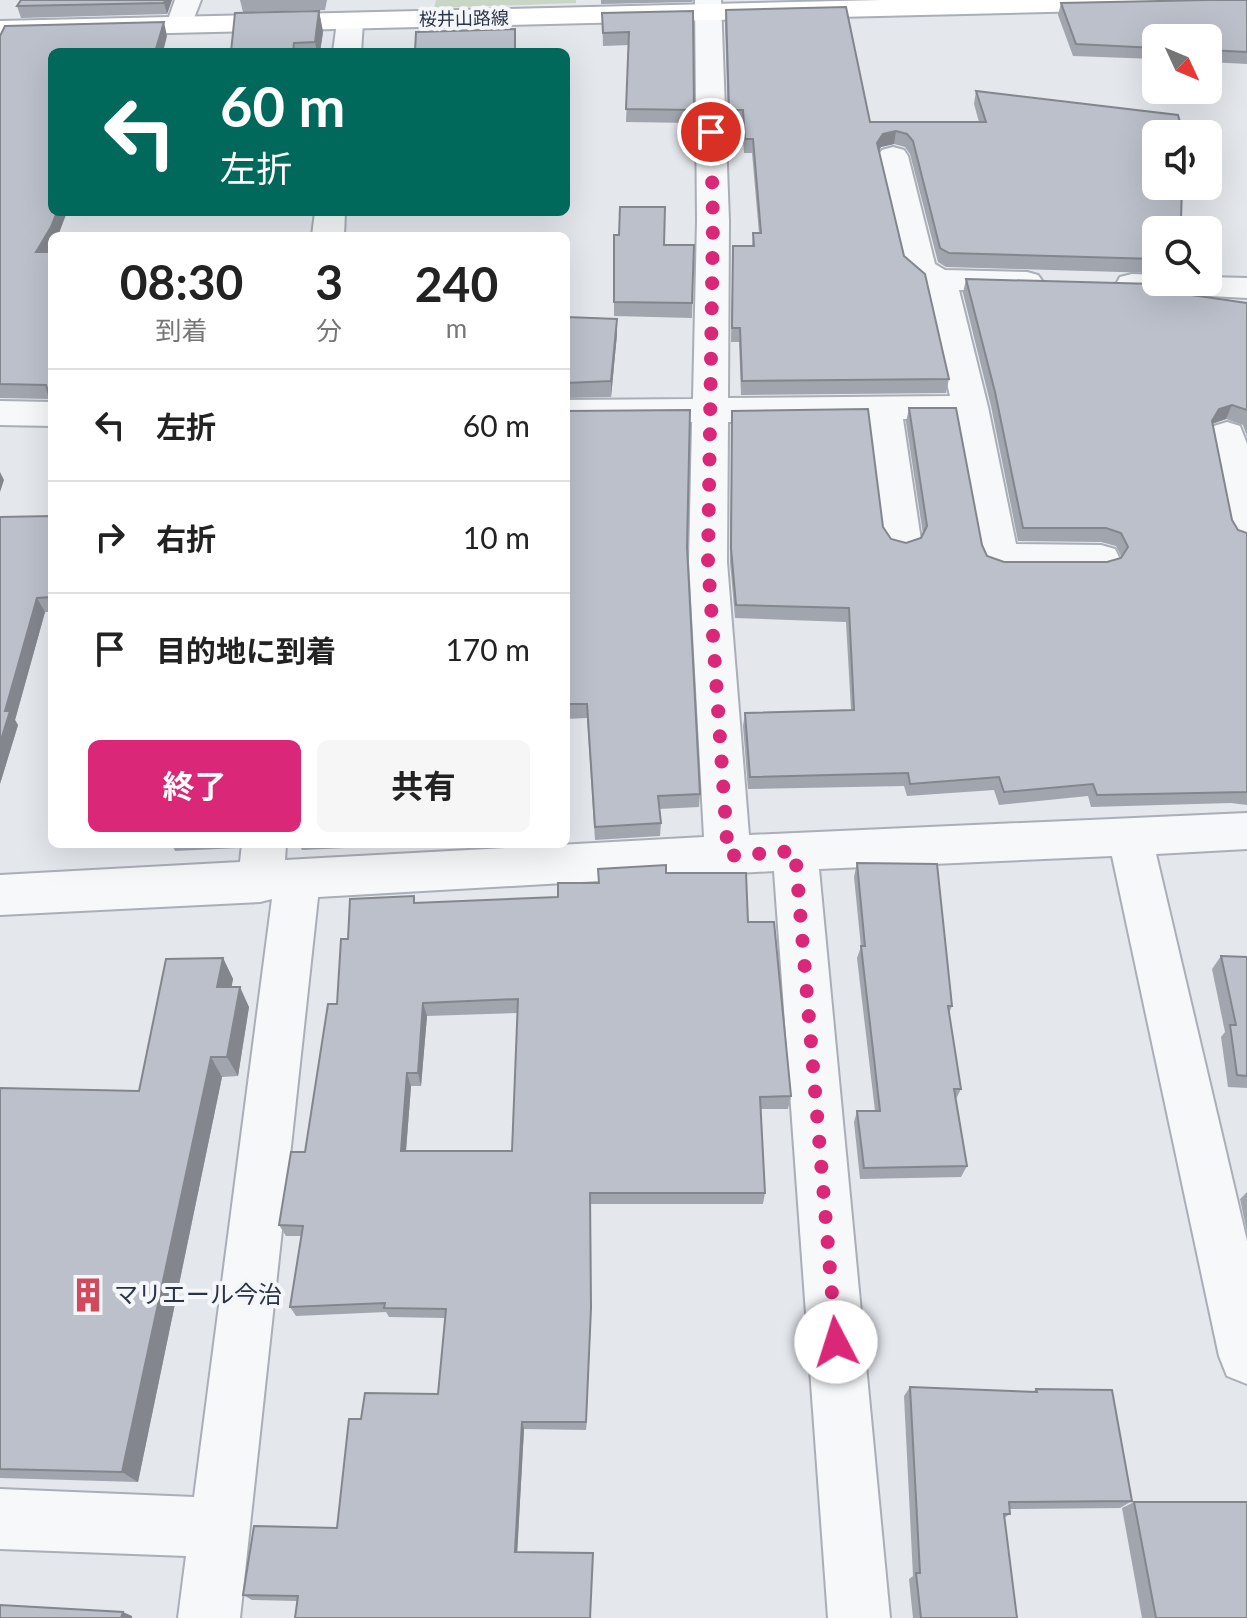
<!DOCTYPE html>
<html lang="ja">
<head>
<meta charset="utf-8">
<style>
  :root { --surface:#fff; --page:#f6f6f6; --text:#222; --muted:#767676; --line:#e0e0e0; --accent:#db2777 }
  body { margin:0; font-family:Lato,"Noto Sans JP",sans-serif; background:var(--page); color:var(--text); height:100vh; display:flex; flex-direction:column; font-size:30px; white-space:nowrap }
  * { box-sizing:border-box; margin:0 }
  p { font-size:26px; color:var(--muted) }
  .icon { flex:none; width:44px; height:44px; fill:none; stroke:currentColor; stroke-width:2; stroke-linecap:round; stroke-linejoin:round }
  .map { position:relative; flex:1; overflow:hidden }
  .panel { position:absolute; left:48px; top:232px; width:522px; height:616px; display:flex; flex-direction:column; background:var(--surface); border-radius:12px; box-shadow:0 8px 32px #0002 }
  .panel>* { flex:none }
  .banner { position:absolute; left:48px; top:48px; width:522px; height:168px; border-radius:12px; box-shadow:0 8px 32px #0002; background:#00695c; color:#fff; overflow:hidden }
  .needle { width:52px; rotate:134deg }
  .fabs { position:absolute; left:1142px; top:24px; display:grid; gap:16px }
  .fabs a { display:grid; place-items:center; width:80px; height:80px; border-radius:12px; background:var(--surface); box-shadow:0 8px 32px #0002; font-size:40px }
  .pin { position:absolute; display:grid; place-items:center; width:68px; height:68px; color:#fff; margin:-34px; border:4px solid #fff; border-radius:50%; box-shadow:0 2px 8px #0007 }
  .me { position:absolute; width:88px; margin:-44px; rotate:355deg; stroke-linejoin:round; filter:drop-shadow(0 0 6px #0008) }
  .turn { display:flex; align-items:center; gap:28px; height:168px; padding:0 40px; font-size:36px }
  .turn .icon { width:104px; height:104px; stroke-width:2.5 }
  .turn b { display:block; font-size:56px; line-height:68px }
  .eta { display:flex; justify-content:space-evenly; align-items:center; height:136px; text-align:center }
  .eta b { font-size:48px; font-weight:700; line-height:56px }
  .primary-button { display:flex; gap:16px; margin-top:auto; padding:16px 40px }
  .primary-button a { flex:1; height:92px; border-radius:12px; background:var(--accent); color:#fff; font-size:32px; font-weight:700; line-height:92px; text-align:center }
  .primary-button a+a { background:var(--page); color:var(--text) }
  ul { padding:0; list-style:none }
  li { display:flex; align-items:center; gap:24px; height:112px; padding:0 40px; border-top:2px solid var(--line) }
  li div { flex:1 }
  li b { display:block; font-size:30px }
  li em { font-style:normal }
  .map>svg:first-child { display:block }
  .green { fill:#c9d6c5 }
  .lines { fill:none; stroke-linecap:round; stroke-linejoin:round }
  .minor-casing { stroke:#a9aeb7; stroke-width:4 }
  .secondary-casing { stroke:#a9aeb7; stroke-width:4 }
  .minor { fill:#f7f8fa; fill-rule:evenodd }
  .secondary { fill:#fff; fill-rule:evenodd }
  .wall { fill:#a1a5ae; fill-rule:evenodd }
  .shaded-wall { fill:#83868d }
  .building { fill:#bbc0ca; stroke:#83868d; stroke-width:2; fill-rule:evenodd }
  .route { stroke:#db2777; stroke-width:14; stroke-dasharray:0 25.2 }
  .labels { text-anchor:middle; stroke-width:8; stroke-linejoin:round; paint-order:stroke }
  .far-street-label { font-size:18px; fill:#2b3445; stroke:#f4f6f9 }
  .near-poi-label { font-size:24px; fill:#2b3445; stroke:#f4f6f9; text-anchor:start }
</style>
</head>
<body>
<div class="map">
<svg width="1247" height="1618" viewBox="0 0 1247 1618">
  <rect width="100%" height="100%" fill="#e4e7ec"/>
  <path class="green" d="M 436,0 L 576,0 L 576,3 L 434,8 Z"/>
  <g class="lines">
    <g class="minor-casing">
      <path id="minor" d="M 175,0 L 201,0 L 189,31 L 169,31 L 166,25 Z
        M 695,0 L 721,0 L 729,221 L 728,398 L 950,396 L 925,286 L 904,269 L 878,156 L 882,150 L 893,147 L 904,150 L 908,156 L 935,264 L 945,270 L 1027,272 L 1038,275 L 1043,282 L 1038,289 L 1027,292 L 959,290 L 988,407 L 1016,544 L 1101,545 L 1115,549 L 1120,559 L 1115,569 L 1101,573 L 1000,572 L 986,568 L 981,558 L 955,419 L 903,419 L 921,540 L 915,550 L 902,554 L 889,550 L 883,540 L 868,420 L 728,422 L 727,562 L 749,835 L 1247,813 L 1247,849 L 1156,854 L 1247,1241 L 1247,1384 L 1227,1376 L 1219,1356 L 1112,856 L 819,869 L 890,1618 L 828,1618 L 774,871 L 318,897 L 240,1618 L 178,1618 L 186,1556 L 0,1549 L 0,1489 L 194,1497 L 272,899 L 260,902 L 0,915 L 0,875 L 240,862 L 242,844 L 286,844 L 285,860 L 704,837 L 689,562 L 692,422 L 566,424 L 566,400 L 693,399 L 697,221 Z
        M 350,14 L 359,16 L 363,22 L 361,52 L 333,52 L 337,22 L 341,16 Z
        M 315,212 L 345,212 L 344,236 L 312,236 Z
        M 1132,274 L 1156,275 L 1156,282 L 1208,282 L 1208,277 L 1247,278 L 1247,298 L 1120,291 L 1116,284 L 1120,277 Z
        M 0,401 L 52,402 L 52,426 L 0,425 Z
        M 1227,422 L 1240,426 L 1247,444 L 1247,546 L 1234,542 L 1228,533 L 1209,434 L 1214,426 Z"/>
    </g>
    <g class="secondary-casing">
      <path id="secondary" d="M 882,0 L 1229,0 L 1225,6 L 1216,8 L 0,37 L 0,21 Z"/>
    </g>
    <use href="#minor" class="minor"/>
    <use href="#secondary" class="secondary"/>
  </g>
  <path class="wall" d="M 21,0 L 172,0 L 167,14 L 21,18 L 17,6 Z
    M 240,0 L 327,0 L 325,10 L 243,12 Z
    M 601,0 L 693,0 L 692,2 L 601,4 Z
    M 1247,0 L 1247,64 L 1208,62 L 1208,38 L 1156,38 L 1156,59 L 1073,56 L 1058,15 L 1061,3 Z
    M 726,10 L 870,122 L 979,122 L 974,104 L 976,91 L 1156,230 L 1156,273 L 946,267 L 938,262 L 910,154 L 905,147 L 894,144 L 881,147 L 879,151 L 904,256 L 949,379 L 946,393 L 741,395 L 739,342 L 731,342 L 733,246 L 752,246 L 753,233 L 759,233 L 752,153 L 744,153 L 742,124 L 728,124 L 725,23 Z
    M 319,11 L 323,32 L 320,52 L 231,52 Z
    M 693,11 L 693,123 L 626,122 L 629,45 L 603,46 L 602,13 Z
    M 0,36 L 167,36 L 52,52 L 52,248 L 50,252 L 52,252 L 52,402 L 51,399 L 0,398 Z
    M 614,235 L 664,245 L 694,245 L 692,318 L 614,316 Z
    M 966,279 L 1192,295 L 1247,303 L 1247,436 L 1243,425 L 1226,419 L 1213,424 L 1232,520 L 1238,530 L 1247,533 L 1247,805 L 1231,803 L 1091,807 L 1088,796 L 999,805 L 994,790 L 907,796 L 904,786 L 748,789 L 743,726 L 745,713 L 851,710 L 846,622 L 735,618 L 730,562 L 732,411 L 883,527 L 891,539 L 906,543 L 921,538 L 923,534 L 906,422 L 909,408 L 987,556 L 1004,562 L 1107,562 L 1122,558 L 1116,546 L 1101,542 L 1018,541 L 991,406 L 963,293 Z
    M 566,317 L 617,319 L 617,334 L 611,397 L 566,398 Z
    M 566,411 L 687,547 L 700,794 L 699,807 L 659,809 L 661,823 L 660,836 L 595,840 L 587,718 L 566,719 Z
    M 52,516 L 52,612 L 45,612 L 15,720 L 18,725 L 0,784 Z
    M 172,844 L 241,844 L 239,848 L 175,851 Z
    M 288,844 L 367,844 L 367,847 L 302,850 L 300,846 L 289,846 Z
    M 857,863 L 952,1006 L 949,1013 L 961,1089 L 956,1099 L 967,1166 L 961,1177 L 860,1179 L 854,1122 L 857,1111 L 875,1111 L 857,958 L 861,947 L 854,877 Z
    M 666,873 L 748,922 L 791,1096 L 788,1109 L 761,1109 L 765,1193 L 763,1204 L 590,1204 L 591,1317 L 586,1430 L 524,1429 L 517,1552 L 593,1558 L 297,1601 L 252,1600 L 243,1595 L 337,1528 L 361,1419 L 438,1394 L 445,1318 L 389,1317 L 386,1312 L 296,1316 L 290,1307 L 301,1236 L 286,1236 L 279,1225 L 305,1152 L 337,1004 L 348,939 L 416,903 L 558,897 L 598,883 ZM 518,1013 L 512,1151 L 406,1151 L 411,1086 L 421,1086 L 427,1016 Z
    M 1221,956 L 1247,957 L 1247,1088 L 1228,1087 L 1221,1037 L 1225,1032 L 1212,969 Z
    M 223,958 L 233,979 L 231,987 L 249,1007 L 238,1076 L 222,1077 L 138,1482 L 0,1478 L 0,1088 L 139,1091 Z
    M 1247,1192 L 1247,1232 L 1240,1199 Z
    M 910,1387 L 1033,1392 L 1036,1389 L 1132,1501 L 1120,1508 L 1010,1509 L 1010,1514 L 1004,1518 L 1017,1618 L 913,1618 L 909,1579 L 913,1576 L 904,1396 Z
    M 1134,1502 L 1247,1618 L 1142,1618 L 1122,1508 Z"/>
  <path class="shaded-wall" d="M 165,0 L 172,0 L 167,14 L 164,3 Z
    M 319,11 L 323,32 L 320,52 L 317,52 L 315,42 Z
    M 164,22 L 167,36 L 163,52 L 155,52 Z
    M 896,131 L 894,144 L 881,147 L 875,157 L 877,143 L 883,134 Z
    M 57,212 L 67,212 L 58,236 L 52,236 L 52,248 L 41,266 L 36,252 Z
    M 617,319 L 617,334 L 611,397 L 611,381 Z
    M 1232,405 L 1226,419 L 1213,423 L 1206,435 L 1212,421 L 1219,409 Z
    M 0,472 L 4,480 L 0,492 Z
    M 37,598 L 45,612 L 15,720 L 18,725 L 0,784 L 0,743 L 5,711 Z
    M 223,958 L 233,979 L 228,1007 L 217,987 Z
    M 240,987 L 249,1007 L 238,1076 L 227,1057 Z
    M 423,1003 L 427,1016 L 421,1086 L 418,1073 Z
    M 211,1057 L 222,1077 L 138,1482 L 122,1472 Z
    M 407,1073 L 411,1086 L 405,1163 L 401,1151 Z
    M 590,1204 L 591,1317 L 586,1430 L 586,1422 Z
    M 522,1422 L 524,1429 L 517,1557 L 515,1552 Z
    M 123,1612 L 132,1616 L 132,1618 L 121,1618 Z"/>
  <path class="building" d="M 21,0 L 165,0 L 164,3 L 17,6 Z
    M 1208,0 L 1247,0 L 1247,52 L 1208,50 L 1208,38 L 1156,38 L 1156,48 L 1076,44 L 1061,3 Z
    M 846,7 L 870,122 L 986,122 L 976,91 L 1178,115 L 1183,134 L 1156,134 L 1156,186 L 1182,186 L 1181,220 L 1189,221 L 1189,230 L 1156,230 L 1156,259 L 949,253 L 940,248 L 913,141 L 907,134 L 896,131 L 883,134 L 877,143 L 904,256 L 925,274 L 949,379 L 742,381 L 740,328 L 732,328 L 733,246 L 754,246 L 753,233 L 761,233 L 753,139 L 745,139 L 743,110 L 729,110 L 726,10 Z
    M 319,11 L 315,42 L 294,43 L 293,52 L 231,52 L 235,13 Z
    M 693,11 L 694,110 L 626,109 L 629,32 L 603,33 L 602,13 Z
    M 164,22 L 155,52 L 52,52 L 52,212 L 57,212 L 51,227 L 36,252 L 52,252 L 52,395 L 49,395 L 46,385 L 0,384 L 0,36 L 5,26 Z
    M 515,29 L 515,52 L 415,52 L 416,32 Z
    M 620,207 L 665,207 L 664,245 L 694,245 L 692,303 L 614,302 L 614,235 L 619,235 Z
    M 966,279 L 1191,285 L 1192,295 L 1247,303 L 1247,410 L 1232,405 L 1219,409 L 1212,421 L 1232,520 L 1238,530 L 1247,533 L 1247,792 L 1097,795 L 1093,784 L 1004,792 L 999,777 L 910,784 L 908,773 L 750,777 L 745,713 L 854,710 L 849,608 L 736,605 L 731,548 L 732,411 L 868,409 L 883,527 L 891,539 L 906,543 L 921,538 L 927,526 L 909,408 L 956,408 L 982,545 L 987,556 L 1004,562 L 1107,562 L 1121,558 L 1128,547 L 1121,533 L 1106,528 L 1023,528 L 995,392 Z
    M 566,317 L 617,319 L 611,381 L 566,383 Z
    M 690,410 L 687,547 L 700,794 L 658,796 L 661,823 L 595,827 L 587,704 L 566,704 L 566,411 Z
    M 52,516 L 52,597 L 37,598 L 5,711 L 10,711 L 0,743 L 0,517 Z
    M 857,863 L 937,864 L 952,1006 L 948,1006 L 961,1089 L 954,1089 L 967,1166 L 864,1168 L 857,1111 L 880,1111 L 861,946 L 865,946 Z
    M 666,865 L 666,873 L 746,873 L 748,922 L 774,922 L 791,1096 L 760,1097 L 765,1193 L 590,1193 L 591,1308 L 586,1422 L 522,1422 L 515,1552 L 593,1553 L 590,1618 L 295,1618 L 298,1596 L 243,1595 L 254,1526 L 337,1528 L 349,1419 L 361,1419 L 365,1393 L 438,1394 L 446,1309 L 384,1308 L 385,1303 L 290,1307 L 303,1226 L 279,1225 L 291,1152 L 305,1152 L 328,1004 L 337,1004 L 341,939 L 348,939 L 350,899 L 414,896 L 414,903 L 558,897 L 558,883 L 599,883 L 598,869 ZM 518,999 L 512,1151 L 401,1151 L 407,1073 L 418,1073 L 423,1003 Z
    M 1221,956 L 1247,957 L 1247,1076 L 1237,1075 L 1230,1025 L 1236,1025 Z
    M 223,958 L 217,987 L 240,987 L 227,1057 L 211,1057 L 122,1472 L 0,1469 L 0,1088 L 139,1091 L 166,959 Z
    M 910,1387 L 1037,1392 L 1036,1389 L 1112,1390 L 1132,1501 L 1009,1502 L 1010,1514 L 1004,1514 L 1017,1618 L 921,1618 L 916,1573 L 920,1573 Z
    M 1134,1502 L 1247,1502 L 1247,1618 L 1156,1618 Z
    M 0,1605 L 123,1612 L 121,1618 L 0,1618 Z"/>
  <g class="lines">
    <path class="route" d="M 711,132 L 713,221 L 708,562 L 728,856 L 795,851 L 836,1342"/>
  </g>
  <defs>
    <g id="building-bare" transform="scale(2.76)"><path d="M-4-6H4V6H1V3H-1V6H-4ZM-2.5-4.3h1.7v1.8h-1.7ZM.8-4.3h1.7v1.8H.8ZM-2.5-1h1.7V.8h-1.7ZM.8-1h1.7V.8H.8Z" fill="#d1495b" stroke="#f4f6f9" stroke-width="2.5" paint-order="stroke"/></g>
  </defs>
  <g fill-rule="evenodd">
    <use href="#building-bare" x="88" y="1295"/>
  </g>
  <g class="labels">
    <g class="far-street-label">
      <text transform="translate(464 19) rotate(-1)" y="6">桜井山路線</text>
    </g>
    <g class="near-poi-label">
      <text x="114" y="1303">マリエール今治</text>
    </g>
  </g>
</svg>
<div class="fabs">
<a><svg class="needle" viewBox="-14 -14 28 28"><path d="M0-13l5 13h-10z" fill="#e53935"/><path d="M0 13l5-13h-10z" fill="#767676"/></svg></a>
<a><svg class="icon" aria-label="sound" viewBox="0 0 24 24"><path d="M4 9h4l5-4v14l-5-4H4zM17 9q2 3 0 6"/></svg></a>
<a><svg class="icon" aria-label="search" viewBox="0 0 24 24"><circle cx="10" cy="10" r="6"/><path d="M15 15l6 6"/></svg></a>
</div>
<div class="pin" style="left:711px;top:132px;background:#d93025"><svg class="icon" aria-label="arrive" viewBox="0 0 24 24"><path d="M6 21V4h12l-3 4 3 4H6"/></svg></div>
<svg class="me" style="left:836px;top:1342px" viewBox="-20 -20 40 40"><circle r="19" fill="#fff"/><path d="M0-13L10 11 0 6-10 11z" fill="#db2777"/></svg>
<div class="banner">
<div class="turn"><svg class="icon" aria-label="left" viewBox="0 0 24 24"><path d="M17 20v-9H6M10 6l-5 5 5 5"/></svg><div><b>60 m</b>左折</div></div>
</div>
<section class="panel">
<div class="eta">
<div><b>08:30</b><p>到着</p></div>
<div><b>3</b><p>分</p></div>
<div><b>240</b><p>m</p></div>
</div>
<ul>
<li><svg class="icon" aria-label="left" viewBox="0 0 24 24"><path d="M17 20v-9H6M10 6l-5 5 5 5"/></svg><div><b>左折</b></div><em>60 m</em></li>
<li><svg class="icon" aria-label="right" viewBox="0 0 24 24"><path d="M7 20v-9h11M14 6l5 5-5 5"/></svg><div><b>右折</b></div><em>10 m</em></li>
<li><svg class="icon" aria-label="arrive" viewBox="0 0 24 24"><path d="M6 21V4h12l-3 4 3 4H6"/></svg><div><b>目的地に到着</b></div><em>170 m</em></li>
</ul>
<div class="primary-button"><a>終了</a><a>共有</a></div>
</section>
</div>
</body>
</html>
